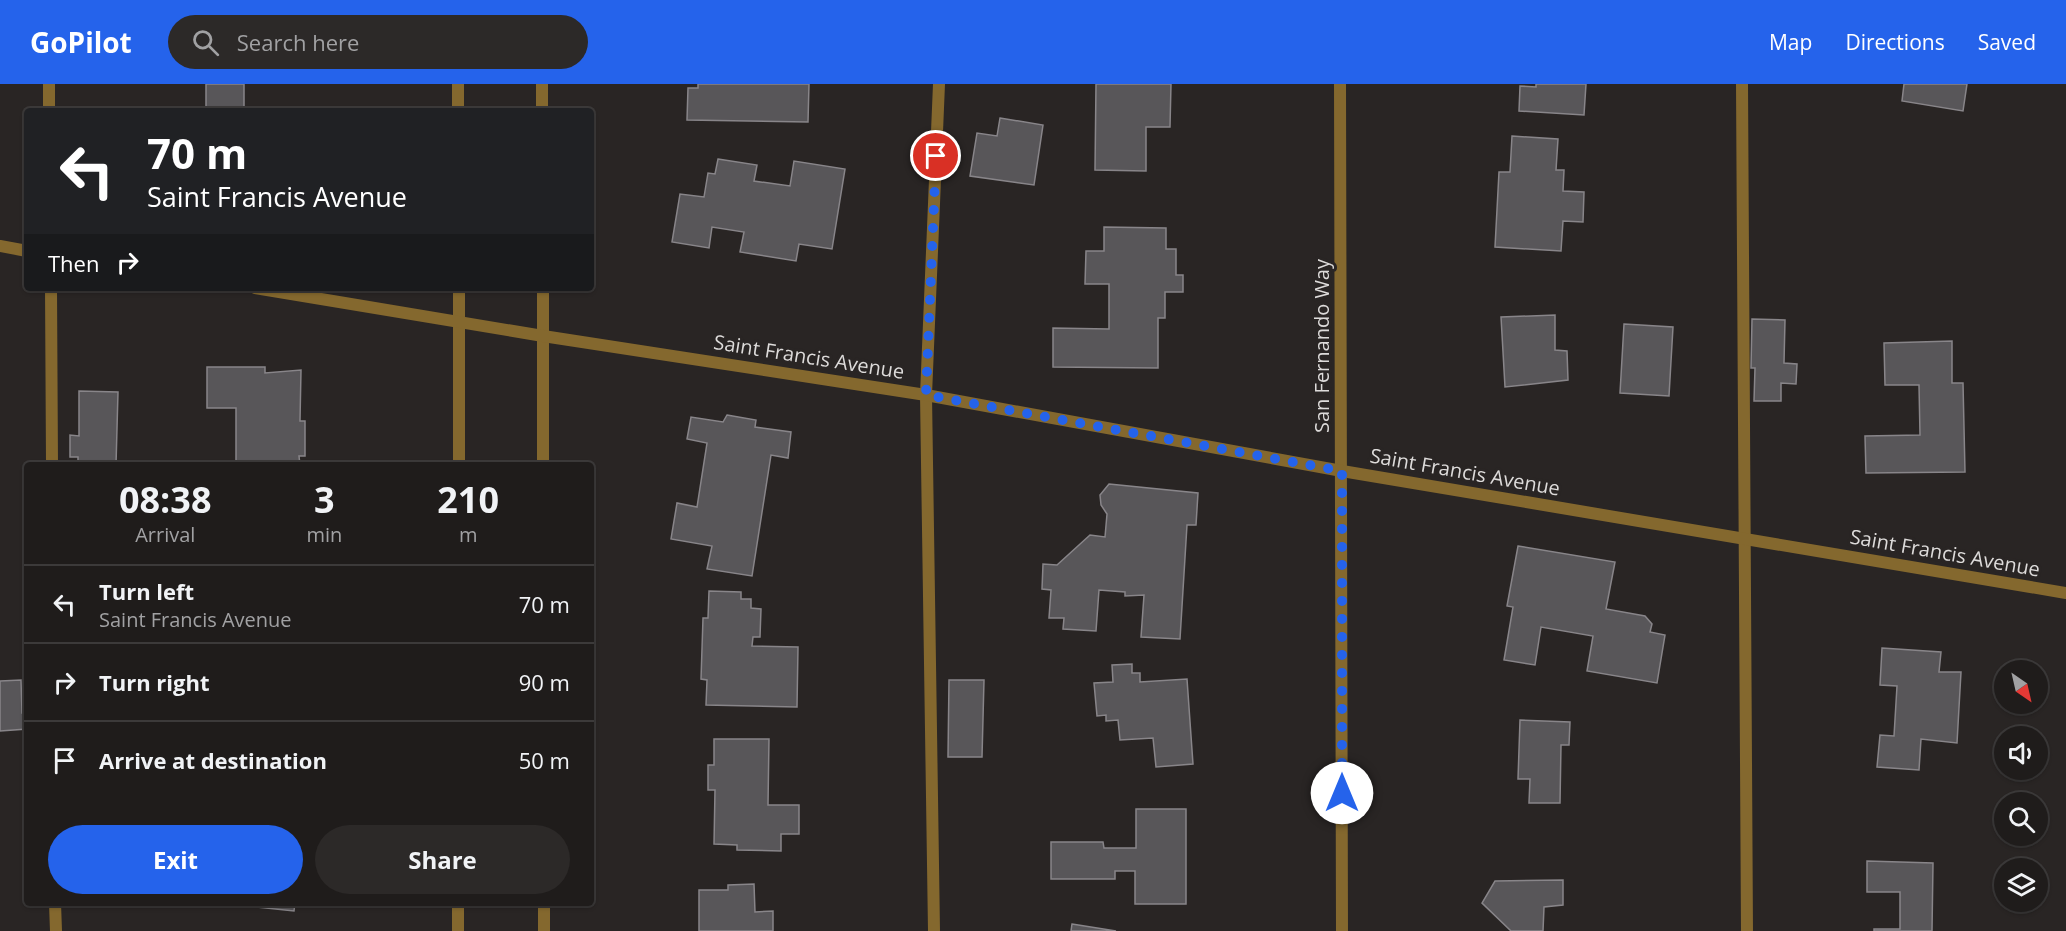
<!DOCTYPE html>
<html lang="en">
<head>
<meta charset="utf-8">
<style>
  :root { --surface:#1f1c1b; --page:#2c2928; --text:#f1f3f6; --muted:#a1a1a3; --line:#3c3a3a; --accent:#2563eb }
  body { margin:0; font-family:"Open Sans",sans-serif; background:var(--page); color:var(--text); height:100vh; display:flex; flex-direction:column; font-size:22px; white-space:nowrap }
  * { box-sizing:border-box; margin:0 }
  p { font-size:20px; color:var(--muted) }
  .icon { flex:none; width:33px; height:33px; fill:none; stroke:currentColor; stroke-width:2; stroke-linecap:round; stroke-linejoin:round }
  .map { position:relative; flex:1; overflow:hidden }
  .drawer { position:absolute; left:24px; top:378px; width:570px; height:444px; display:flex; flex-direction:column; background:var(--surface); border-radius:6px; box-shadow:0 2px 4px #0004,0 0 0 2px var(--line) }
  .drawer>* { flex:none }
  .top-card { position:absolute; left:24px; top:24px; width:570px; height:183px; border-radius:6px; box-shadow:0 2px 4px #0004,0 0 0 2px var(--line); background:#202124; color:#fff; overflow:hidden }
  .needle { width:39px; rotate:146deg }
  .controls { position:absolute; left:1994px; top:576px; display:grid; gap:12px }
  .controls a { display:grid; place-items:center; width:54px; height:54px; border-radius:50%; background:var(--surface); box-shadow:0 2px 4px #0004,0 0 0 2px var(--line); font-size:30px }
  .pin { position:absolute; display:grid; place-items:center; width:51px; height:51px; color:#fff; margin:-26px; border:3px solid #fff; border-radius:50%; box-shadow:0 2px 6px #0007 }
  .me { position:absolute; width:66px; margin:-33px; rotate:0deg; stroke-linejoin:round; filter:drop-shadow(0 0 4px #0008) }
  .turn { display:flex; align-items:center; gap:21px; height:126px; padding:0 24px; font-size:27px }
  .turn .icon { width:78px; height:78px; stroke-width:2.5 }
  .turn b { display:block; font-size:42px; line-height:51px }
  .then { display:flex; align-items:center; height:57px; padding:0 24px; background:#0003; gap:12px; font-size:22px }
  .eta { display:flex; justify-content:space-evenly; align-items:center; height:102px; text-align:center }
  .eta b { font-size:36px; font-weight:700; line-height:42px }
  .cta { display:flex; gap:12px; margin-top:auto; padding:12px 24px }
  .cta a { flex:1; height:69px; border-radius:36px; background:var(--accent); color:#fff; font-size:24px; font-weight:700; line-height:69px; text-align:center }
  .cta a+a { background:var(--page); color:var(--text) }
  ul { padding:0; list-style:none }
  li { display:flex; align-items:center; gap:18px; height:78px; padding:0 24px; border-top:2px solid var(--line) }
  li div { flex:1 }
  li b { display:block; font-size:22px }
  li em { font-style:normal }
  header { display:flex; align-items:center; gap:36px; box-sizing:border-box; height:84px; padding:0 30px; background:var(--accent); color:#fff }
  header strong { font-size:28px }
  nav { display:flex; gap:33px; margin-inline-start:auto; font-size:21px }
  .search { width:420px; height:54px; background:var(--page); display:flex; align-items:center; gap:15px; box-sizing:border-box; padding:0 21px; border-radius:33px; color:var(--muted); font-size:22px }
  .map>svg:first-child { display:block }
  .building { fill:#585659; stroke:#888589; stroke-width:1.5 }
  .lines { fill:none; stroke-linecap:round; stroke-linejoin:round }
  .service { stroke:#84682e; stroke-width:12 }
  .minor { stroke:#84682e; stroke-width:12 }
  .tertiary { stroke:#84682e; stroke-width:12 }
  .route { stroke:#2563eb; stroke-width:10; stroke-dasharray:0 18 }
  .labels { text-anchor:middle; stroke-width:6; stroke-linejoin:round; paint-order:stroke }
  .street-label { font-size:20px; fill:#dddbda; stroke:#292524 }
</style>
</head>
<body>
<header>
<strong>GoPilot</strong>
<div class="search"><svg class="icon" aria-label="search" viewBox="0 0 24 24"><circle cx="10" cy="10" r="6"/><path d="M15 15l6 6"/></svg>Search here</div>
<nav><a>Map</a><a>Directions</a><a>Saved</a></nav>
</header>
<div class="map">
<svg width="2066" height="847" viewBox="0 0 2066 847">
  <rect width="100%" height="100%" fill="#292524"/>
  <path class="building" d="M 206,0 L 244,0 L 244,27 L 206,27 Z
    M 698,0 L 809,0 L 808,38 L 687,36 L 688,4 L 698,4 Z
    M 1096,0 L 1171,0 L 1170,43 L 1146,43 L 1146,87 L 1095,86 Z
    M 1536,0 L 1586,0 L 1584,31 L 1519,27 L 1520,2 L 1536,3 Z
    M 1904,0 L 1967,0 L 1963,27 L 1902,17 Z
    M 1000,34 L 1043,41 L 1034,101 L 970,92 L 977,49 L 997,52 Z
    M 1512,52 L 1558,55 L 1556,86 L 1564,86 L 1563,107 L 1584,108 L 1583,138 L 1563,137 L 1561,167 L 1495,163 L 1499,88 L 1510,88 Z
    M 718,75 L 757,81 L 754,97 L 790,102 L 794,77 L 845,85 L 832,165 L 799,160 L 796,177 L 740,168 L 744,148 L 712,143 L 709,164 L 672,158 L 680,110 L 704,113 L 708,89 L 715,90 Z
    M 1104,143 L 1166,144 L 1166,165 L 1176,165 L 1176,191 L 1183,191 L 1183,208 L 1165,208 L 1165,234 L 1158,234 L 1158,284 L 1053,283 L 1053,244 L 1109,245 L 1109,200 L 1085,200 L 1086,167 L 1104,167 Z
    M 1555,231 L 1555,266 L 1567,267 L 1568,296 L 1505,303 L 1501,233 Z
    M 1752,235 L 1785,236 L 1784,279 L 1797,280 L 1796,300 L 1781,299 L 1781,317 L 1754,317 L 1755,284 L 1751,284 Z
    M 1624,240 L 1673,243 L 1669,312 L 1620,309 Z
    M 1952,257 L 1952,299 L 1963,299 L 1965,388 L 1866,389 L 1865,352 L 1920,351 L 1919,301 L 1885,301 L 1884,259 Z
    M 207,283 L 265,283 L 265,289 L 301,286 L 300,337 L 305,337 L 305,372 L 299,372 L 300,381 L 248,381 L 248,377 L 236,377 L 236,324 L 207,324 Z
    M 79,307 L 118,308 L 116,381 L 78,381 L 78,373 L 70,373 L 70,351 L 79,352 Z
    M 727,331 L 756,336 L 755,343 L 791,348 L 788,374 L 771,371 L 752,492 L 707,485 L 712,462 L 671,455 L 677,419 L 697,423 L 707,359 L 687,355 L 691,333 L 723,338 Z
    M 1109,400 L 1198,409 L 1196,441 L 1187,441 L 1180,555 L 1141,553 L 1144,511 L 1125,512 L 1125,508 L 1099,506 L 1096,547 L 1063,545 L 1064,534 L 1049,534 L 1051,506 L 1042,505 L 1043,480 L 1057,481 L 1090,451 L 1105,453 L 1107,430 L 1101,421 L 1100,411 Z
    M 1518,462 L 1615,478 L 1606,525 L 1645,532 L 1652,540 L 1650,548 L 1665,551 L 1657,599 L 1587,587 L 1593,552 L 1541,543 L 1535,581 L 1504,576 L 1513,523 L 1507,522 Z
    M 709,507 L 741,508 L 741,515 L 751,515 L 751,524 L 761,525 L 760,553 L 753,553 L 752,562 L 798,563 L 797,623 L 706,621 L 707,596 L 701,595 L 703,534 L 708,534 Z
    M 1882,564 L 1941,568 L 1939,588 L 1961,588 L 1957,659 L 1921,655 L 1919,686 L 1877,683 L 1880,651 L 1894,652 L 1897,602 L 1880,601 Z
    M 1132,580 L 1132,589 L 1140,589 L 1140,598 L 1187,595 L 1193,680 L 1156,683 L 1153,654 L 1120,656 L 1118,636 L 1106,637 L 1106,631 L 1097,632 L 1094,599 L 1113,598 L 1112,581 Z
    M 21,596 L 22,629 L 27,629 L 27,645 L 0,647 L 0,597 Z
    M 949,596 L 984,596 L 982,673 L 948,673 Z
    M 1520,636 L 1570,638 L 1569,661 L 1561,661 L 1560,719 L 1529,719 L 1530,695 L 1518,695 Z
    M 714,655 L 769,655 L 768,721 L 799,721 L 799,750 L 781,750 L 781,767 L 737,766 L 737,761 L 714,760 L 715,706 L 708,706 L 708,681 L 714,681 Z
    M 1136,725 L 1186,725 L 1186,820 L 1135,820 L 1135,787 L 1115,787 L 1115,795 L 1051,795 L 1051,758 L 1103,758 L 1104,764 L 1136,764 Z
    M 1867,777 L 1933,779 L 1932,847 L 1874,847 L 1874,845 L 1900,845 L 1900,808 L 1867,808 Z
    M 1563,796 L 1563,821 L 1544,823 L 1543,847 L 1511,847 L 1482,819 L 1495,797 Z
    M 754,800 L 755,828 L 773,827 L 773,847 L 699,847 L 699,806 L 728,806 L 728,801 Z
    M 239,819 L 295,819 L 294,827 L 239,821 Z
    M 1072,840 L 1116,847 L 1071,847 Z"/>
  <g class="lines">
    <path class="service" d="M 49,0 L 49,27
      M 1742,0 L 1747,847
      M 51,204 L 52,381
      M 55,819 L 56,847
      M 934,847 L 926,311 L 939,0"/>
    <path class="minor" d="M 458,0 L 458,27
      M 542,0 L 542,27
      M 1340,0 L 1342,847
      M 459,204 L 459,381
      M 543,204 L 543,381
      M 544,819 L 544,847
      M 458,847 L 458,819"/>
    <path class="tertiary" d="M 0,162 L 27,167
      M 255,204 L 543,252 L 926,311 L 1342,387 L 2066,509"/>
  </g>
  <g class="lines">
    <path class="route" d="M 936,72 L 926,311 L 1342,387 L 1342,709"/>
  </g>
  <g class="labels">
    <g class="street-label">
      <text transform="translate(1322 262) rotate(-90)" y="7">San Fernando Way</text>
      <text transform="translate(809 273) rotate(9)" y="7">Saint Francis Avenue</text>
      <text transform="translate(1465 388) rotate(10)" y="7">Saint Francis Avenue</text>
      <text transform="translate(1945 469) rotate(10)" y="7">Saint Francis Avenue</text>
    </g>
  </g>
</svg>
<div class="controls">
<a><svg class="needle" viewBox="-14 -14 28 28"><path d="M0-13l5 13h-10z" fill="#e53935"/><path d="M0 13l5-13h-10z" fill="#a1a1a3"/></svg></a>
<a><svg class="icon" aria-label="sound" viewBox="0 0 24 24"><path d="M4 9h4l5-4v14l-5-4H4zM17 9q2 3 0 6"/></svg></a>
<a><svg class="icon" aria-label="search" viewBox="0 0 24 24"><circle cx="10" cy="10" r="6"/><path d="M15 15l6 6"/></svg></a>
<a><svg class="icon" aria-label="layers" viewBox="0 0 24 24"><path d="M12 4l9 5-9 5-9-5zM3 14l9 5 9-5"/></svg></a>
</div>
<div class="pin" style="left:936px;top:72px;background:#d93025"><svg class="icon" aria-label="arrive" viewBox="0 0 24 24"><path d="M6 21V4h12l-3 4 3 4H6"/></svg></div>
<svg class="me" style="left:1342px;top:709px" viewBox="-20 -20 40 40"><circle r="19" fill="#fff"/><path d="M0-13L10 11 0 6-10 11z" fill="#2563eb"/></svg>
<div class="top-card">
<div class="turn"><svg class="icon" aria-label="left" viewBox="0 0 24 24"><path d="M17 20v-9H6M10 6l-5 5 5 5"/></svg><div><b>70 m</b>Saint Francis Avenue</div></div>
<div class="then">Then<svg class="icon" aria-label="right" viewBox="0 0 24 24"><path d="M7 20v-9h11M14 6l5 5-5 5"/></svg></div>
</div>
<section class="drawer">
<div class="eta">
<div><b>08:38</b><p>Arrival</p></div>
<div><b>3</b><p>min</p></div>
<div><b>210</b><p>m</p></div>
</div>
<ul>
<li><svg class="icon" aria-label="left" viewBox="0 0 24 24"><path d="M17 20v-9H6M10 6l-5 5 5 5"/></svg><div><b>Turn left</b><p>Saint Francis Avenue</p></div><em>70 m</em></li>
<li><svg class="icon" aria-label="right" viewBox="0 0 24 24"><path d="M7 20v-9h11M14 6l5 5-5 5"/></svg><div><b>Turn right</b></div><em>90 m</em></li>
<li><svg class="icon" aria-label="arrive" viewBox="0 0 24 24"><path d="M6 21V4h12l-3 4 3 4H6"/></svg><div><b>Arrive at destination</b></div><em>50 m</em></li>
</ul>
<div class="cta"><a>Exit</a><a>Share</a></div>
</section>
</div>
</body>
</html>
